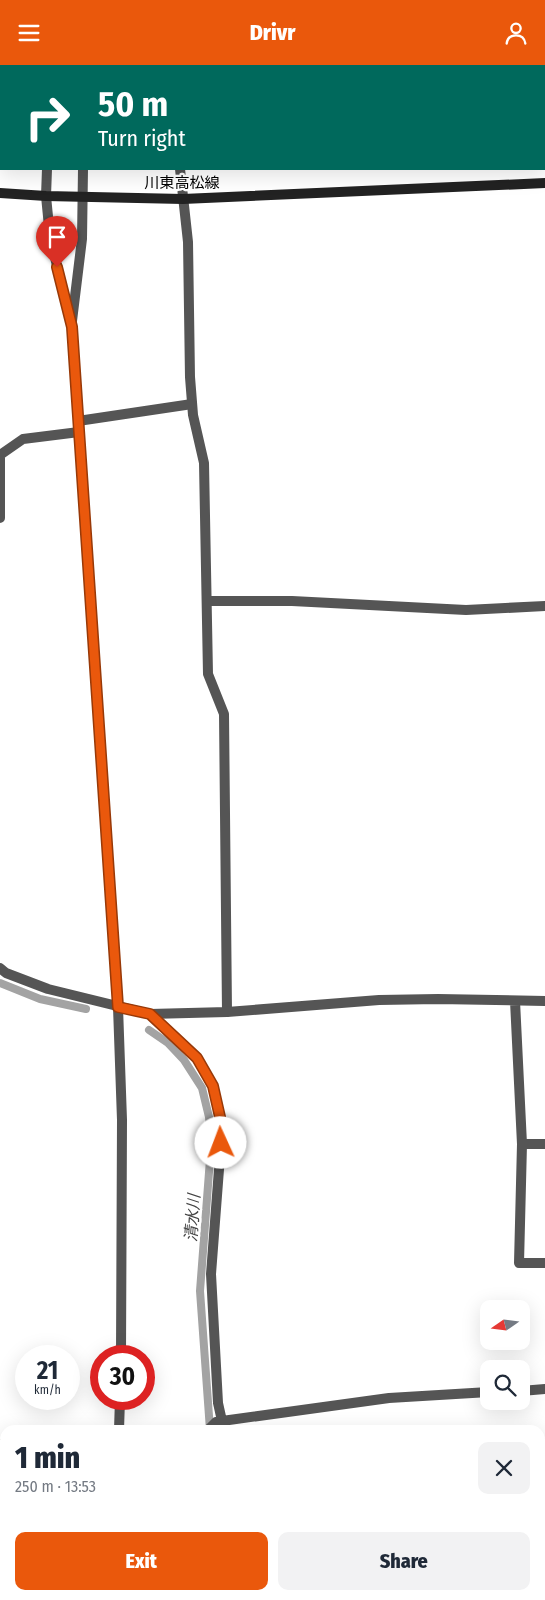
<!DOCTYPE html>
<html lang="en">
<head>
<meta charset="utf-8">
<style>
  :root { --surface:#fff; --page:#f2f2f3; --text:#1f2937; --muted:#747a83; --accent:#ea580c }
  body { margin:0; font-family:"Fira Sans Condensed","Noto Sans JP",sans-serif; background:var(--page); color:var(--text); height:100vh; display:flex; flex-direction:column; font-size:19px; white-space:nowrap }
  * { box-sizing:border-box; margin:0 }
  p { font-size:16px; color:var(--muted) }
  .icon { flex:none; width:28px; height:28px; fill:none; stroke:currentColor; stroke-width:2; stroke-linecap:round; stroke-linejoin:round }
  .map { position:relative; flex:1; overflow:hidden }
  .panel { position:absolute; left:0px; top:1360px; width:545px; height:175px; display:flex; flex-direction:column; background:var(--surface); border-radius:15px 15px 0 0; box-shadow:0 5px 20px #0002 }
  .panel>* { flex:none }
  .banner { position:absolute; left:0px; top:0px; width:545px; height:105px; box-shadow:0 5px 20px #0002; background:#00695c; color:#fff; overflow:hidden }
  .needle { width:32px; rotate:256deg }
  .tools { position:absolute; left:480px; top:1235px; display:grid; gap:10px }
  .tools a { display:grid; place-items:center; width:50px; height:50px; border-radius:10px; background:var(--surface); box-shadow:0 5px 20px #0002; font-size:25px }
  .speed { position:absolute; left:15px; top:1280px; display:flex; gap:10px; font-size:25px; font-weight:700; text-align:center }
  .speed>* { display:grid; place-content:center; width:65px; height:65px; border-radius:50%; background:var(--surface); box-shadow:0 5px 20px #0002; line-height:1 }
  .speed small { font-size:12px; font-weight:400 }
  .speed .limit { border:8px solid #d22; background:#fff; color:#111 }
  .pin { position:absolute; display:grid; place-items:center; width:42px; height:42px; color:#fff; margin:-51px -21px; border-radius:50% 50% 50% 0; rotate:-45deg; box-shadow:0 0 5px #0007 }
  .pin .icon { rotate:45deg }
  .me { position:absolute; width:55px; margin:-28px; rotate:358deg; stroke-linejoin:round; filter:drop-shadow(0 0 4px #0008) }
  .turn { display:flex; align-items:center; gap:18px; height:105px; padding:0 15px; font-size:22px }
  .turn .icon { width:65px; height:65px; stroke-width:2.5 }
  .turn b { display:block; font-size:35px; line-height:42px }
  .round { display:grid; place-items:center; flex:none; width:52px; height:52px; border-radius:10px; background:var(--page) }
  .summary { display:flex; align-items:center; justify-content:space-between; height:85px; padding:0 15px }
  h1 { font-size:30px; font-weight:800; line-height:38px }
  .button { display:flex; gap:10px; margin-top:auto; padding:10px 15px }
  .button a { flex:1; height:58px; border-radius:10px; background:var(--accent); color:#fff; font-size:20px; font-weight:800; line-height:58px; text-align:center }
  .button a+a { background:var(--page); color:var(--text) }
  header { display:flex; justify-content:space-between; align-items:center; height:65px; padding:0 15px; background:var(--accent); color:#fff; font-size:22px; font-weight:800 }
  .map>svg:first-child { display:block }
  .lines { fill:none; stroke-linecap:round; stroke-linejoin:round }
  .stream { stroke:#a3a3a3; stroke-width:8 }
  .path { stroke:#777; stroke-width:3; stroke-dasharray:1 2.5; stroke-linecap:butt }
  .service { stroke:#555; stroke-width:10 }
  .minor { stroke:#555; stroke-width:10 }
  .tertiary { stroke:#555; stroke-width:10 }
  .secondary { stroke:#222; stroke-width:10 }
  .route-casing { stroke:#983908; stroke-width:12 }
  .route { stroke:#ea580c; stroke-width:9 }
  .labels { text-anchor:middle; stroke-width:4.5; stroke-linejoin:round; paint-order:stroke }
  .street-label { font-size:15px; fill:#000; stroke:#fff }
  .water-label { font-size:16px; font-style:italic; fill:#444; stroke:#fff }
</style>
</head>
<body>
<header><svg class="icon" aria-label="menu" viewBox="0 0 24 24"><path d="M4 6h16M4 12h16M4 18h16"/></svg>Drivr<svg class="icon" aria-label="person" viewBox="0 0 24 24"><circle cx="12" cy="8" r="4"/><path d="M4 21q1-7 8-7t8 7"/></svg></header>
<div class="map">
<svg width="545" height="1535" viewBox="0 0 545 1535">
  <rect width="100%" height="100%" fill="#fff"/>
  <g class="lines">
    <path class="stream" d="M 479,0 L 480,1
      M 544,47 L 545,47
      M 0,918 L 40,934 L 86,944
      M 149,965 L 168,978 L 184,995 L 202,1023 L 209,1052 L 211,1081 L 200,1226 L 210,1365
      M 220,1530 L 220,1535"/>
    <path class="path" d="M 483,0 L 484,1
      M 544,43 L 545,43"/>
    <path class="service" d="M 185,1 L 185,0
      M 180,104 L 188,177 L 190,312 L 193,350 L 204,398 L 208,609 L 224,649 L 227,947
      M 207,536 L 292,536 L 466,545 L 545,541"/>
    <path class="minor" d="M 78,356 L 192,339
      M 0,453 L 0,390 L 23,374 L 79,367
      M 0,903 L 6,908 L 48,924 L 150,949 L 227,947 L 379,935 L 438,934 L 545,936
      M 515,936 L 522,1079 L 545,1079
      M 150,949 L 197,993 L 213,1021 L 220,1052 L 221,1078 L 211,1209 L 218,1338 L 222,1356
      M 522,1079 L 519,1198 L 545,1198
      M 521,1326 L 545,1324
      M 208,1365 L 216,1357 L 222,1356 L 389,1333 L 489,1327
      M 0,1379 L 5,1379"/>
    <path class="tertiary" d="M 44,0 L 44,1
      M 79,0 L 79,1
      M 47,104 L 46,131 L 50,172 L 72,262 L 118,942 L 122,1055 L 121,1291
      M 72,256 L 82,174 L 83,104
      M 119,1365 L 120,1334
      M 108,1535 L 109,1530"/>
    <path class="secondary" d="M 0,128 L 46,131 L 183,134 L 545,118"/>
  </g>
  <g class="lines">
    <g class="route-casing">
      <path id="route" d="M 57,202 L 72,262 L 118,942 L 150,949 L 197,993 L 213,1021 L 220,1052 L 221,1078"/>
    </g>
    <use href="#route" class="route"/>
  </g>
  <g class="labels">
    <g class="street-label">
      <text x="182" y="123">川東高松線</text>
    </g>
    <g class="water-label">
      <text transform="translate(192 1153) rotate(-86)" y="6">清水川</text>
    </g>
  </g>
</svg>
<div class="tools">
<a><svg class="needle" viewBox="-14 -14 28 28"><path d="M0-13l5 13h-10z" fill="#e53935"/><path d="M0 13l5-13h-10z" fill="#747a83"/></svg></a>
<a><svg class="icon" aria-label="search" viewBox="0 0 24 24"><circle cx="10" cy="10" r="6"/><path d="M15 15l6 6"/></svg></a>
</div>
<div class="speed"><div>21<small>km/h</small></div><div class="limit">30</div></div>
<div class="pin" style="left:57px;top:202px;background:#d93025"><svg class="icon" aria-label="arrive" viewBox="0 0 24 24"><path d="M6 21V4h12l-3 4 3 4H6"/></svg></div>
<svg class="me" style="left:221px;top:1078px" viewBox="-20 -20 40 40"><circle r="19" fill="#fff"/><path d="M0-13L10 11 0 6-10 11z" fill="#ea580c"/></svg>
<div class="banner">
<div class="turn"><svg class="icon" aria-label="right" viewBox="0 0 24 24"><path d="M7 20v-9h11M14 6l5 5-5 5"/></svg><div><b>50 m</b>Turn right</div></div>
</div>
<section class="panel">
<div class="summary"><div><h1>1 min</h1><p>250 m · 13:53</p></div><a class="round"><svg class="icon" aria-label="close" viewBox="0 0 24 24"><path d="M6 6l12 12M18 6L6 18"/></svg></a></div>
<div class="button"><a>Exit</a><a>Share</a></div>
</section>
</div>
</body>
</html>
